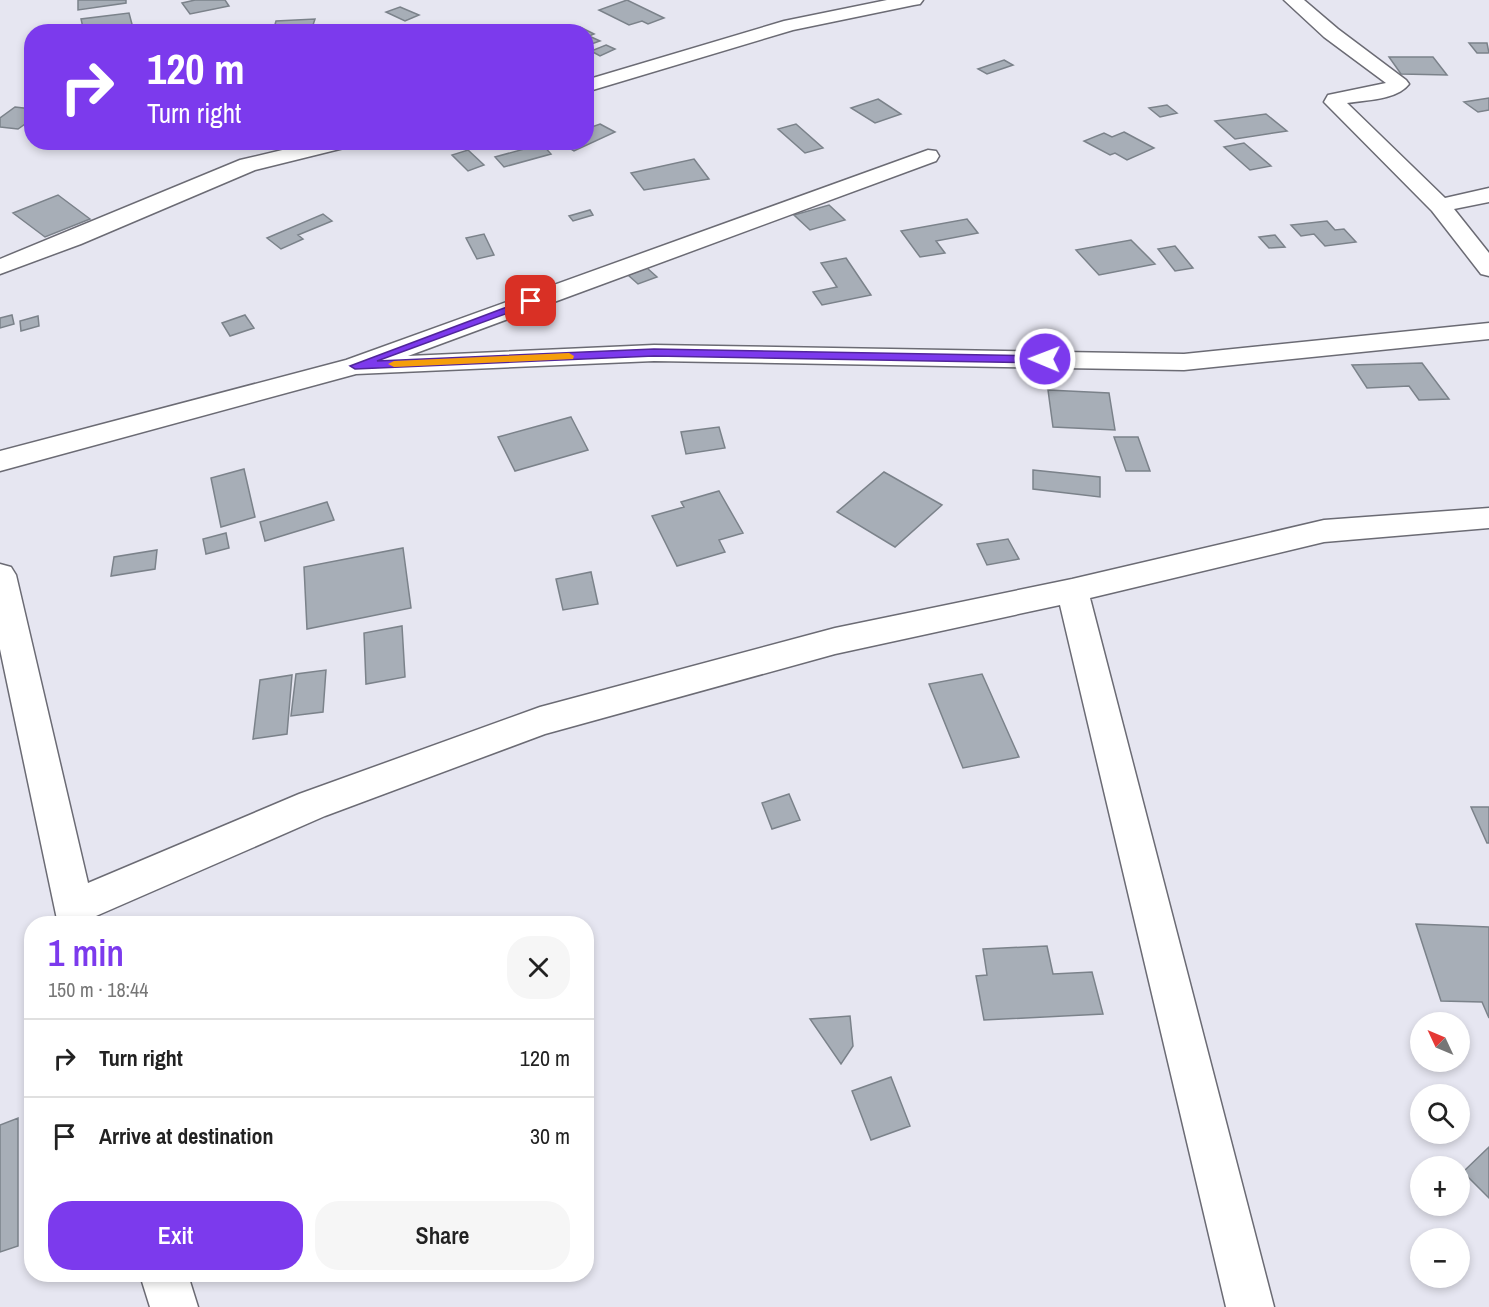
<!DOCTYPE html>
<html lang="en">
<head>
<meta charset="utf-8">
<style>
  :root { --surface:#fff; --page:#f6f6f6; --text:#222; --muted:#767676; --line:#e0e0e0; --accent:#7c3aed }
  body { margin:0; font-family:"Archivo Narrow",sans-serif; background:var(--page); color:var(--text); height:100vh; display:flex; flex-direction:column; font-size:22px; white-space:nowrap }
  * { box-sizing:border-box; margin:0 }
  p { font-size:20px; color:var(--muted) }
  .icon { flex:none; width:33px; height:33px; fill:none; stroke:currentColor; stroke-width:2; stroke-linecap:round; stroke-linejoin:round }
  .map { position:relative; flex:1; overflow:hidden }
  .side { position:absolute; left:24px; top:916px; width:570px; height:366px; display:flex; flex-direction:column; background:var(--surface); border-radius:24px; box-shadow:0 3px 9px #0003 }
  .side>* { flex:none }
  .top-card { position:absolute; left:24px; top:24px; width:570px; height:126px; border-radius:24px; box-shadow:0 3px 9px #0003; background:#7c3aed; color:#fff; overflow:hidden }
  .needle { width:39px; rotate:314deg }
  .tools { position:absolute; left:1410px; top:1012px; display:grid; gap:12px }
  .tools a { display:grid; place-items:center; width:60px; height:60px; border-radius:50%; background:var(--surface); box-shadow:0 3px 9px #0003; font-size:30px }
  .pin { position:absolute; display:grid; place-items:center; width:51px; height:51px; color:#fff; margin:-26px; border-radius:12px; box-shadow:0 3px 9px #0006 }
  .me { position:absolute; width:66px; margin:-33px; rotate:271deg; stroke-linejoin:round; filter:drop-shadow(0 0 4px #0008) }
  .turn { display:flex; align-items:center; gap:21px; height:126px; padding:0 24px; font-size:27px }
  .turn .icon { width:78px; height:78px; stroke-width:2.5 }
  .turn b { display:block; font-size:42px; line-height:51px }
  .round { display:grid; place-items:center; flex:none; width:63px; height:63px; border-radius:24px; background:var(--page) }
  .summary { display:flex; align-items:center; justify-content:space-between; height:102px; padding:0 24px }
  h1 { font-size:36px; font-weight:600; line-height:45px; color:var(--accent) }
  .button { display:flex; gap:12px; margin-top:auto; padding:12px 24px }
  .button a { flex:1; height:69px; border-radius:24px; background:var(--accent); color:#fff; font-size:24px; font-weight:600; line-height:69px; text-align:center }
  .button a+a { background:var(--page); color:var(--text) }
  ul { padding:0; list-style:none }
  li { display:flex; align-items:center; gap:18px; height:78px; padding:0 24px; border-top:2px solid var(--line) }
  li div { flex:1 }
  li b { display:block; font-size:22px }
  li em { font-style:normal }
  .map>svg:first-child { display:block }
  .building { fill:#a7aeb7; stroke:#7b828a; stroke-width:1.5 }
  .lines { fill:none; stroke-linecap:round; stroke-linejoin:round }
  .minor-casing { stroke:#6b6b74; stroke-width:3 }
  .minor { fill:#fff; fill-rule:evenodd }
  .route { fill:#7c3aed; stroke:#51269a; stroke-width:1.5 }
  .slow { fill:#f59e0b }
</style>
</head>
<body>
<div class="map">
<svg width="1489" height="1307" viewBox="0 0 1489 1307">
  <rect width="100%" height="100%" fill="#e6e6f1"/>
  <path class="building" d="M 78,0 L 126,0 L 126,3 L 78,10 Z
    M 195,0 L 225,0 L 229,6 L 190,14 L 182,3 Z
    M 627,0 L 664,18 L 648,24 L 642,21 L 629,25 L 599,10 Z
    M 400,7 L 419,15 L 405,21 L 386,12 Z
    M 129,13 L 133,28 L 111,32 L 84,32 L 81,19 Z
    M 315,19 L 313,25 L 274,28 L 276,21 Z
    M 580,27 L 594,34 L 589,36 L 600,41 L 586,46 L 586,32 L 567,32 Z
    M 1469,43 L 1487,43 L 1489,53 L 1477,53 Z
    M 606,45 L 615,49 L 600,56 L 591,51 Z
    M 1389,57 L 1433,57 L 1447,75 L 1401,74 Z
    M 1004,60 L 1013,65 L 987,74 L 978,69 Z
    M 1489,98 L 1489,110 L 1478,112 L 1464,102 Z
    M 878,99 L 901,114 L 875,123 L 851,108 Z
    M 1167,105 L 1177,113 L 1160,117 L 1149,108 Z
    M 15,107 L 32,109 L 32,119 L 18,129 L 0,127 L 0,118 Z
    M 1266,114 L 1287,131 L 1235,139 L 1215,121 Z
    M 600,124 L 615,132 L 574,151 L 559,142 L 586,142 L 586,129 Z
    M 796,124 L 823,148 L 805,153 L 778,129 Z
    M 1124,132 L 1154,148 L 1127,160 L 1115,153 L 1110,155 L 1084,141 L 1104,133 L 1112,137 Z
    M 1244,143 L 1271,166 L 1250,170 L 1224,147 Z
    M 542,144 L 551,154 L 504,167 L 495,157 Z
    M 468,150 L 484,165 L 468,171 L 452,155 Z
    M 694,159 L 709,179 L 644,190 L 631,173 Z
    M 58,195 L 90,219 L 45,237 L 13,213 Z
    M 829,205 L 845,220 L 810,230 L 794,215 Z
    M 590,210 L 593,215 L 573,221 L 569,216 Z
    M 323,214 L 332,221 L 298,235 L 303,239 L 281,249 L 267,238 Z
    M 967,219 L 978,233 L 936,241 L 945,253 L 920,257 L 901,231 Z
    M 1327,221 L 1335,230 L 1344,229 L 1356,242 L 1325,246 L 1314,234 L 1301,236 L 1291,225 Z
    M 484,234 L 494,255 L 477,259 L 466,238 Z
    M 1275,235 L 1285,247 L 1269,248 L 1259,237 Z
    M 1131,240 L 1155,264 L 1099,275 L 1076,250 Z
    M 1175,246 L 1193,268 L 1175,271 L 1158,249 Z
    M 846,258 L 871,295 L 822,305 L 813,292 L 837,287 L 821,263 Z
    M 647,268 L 657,277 L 638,284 L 628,275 Z
    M 12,315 L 14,324 L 0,328 L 0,318 Z
    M 245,315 L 254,328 L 230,336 L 222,323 Z
    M 38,316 L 39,326 L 21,331 L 20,321 Z
    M 1422,363 L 1449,399 L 1419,400 L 1409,386 L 1367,388 L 1352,365 Z
    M 1048,390 L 1109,393 L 1115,430 L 1053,427 Z
    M 571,417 L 588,450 L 515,471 L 498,437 Z
    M 719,427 L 725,448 L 686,454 L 681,432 Z
    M 1114,437 L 1138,437 L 1150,471 L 1126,471 Z
    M 244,469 L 255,517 L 221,527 L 211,478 Z
    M 1033,470 L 1100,477 L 1100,497 L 1033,489 Z
    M 884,472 L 942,505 L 895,547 L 837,512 Z
    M 719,491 L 743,533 L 719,540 L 725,552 L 677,566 L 652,516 L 684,507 L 681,502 Z
    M 327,502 L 334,520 L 265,541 L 260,522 Z
    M 226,533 L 229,548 L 206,554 L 203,539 Z
    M 1008,539 L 1019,559 L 987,565 L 977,544 Z
    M 403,548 L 411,608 L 307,629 L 304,567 Z
    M 157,550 L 155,569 L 111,576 L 114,557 Z
    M 591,572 L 598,604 L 563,610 L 556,579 Z
    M 402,626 L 405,677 L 366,684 L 364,633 Z
    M 326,670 L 323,712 L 291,716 L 296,674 Z
    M 982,674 L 1019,757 L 963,768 L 929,684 Z
    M 292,675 L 287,734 L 253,739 L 260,680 Z
    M 789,794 L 800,820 L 772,829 L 762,803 Z
    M 1471,807 L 1489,807 L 1489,843 L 1487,843 Z
    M 1416,924 L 1489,927 L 1489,1018 L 1482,1002 L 1441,1001 Z
    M 1047,946 L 1053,974 L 1092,972 L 1103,1014 L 984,1020 L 976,976 L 987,975 L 983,949 Z
    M 850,1016 L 853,1046 L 841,1064 L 810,1019 Z
    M 891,1077 L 910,1126 L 871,1140 L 852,1091 Z
    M 18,1118 L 18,1246 L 0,1252 L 0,1125 Z
    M 1489,1147 L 1489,1198 L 1463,1172 Z"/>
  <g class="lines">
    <g class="minor-casing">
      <path id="minor" d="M 887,0 L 923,0 L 920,4 L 914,5 L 793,30 L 586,92 L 586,80 L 784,21 Z
        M 1284,0 L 1304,0 L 1338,29 L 1406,80 L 1409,84 C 1397,100 1365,100 1347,103 L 1445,198 L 1489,188 L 1489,202 L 1454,209 L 1489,253 L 1489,276 L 1481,274 L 1432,211 L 1324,102 L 1328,95 L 1386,83 L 1324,37 Z
        M 316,142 L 355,142 L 352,146 L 255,170 L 81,244 L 0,274 L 0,259 L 240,160 Z
        M 928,150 L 936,151 L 939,156 L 936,161 L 408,356 L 654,345 L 1184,354 L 1489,323 L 1489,339 L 1184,370 L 654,361 L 356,374 L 0,471 L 0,451 L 346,360 Z
        M 1489,508 L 1489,528 L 1324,542 L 1090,598 L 1274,1307 L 1226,1307 L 1060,605 L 835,654 L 545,734 L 325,816 L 96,916 L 98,924 L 58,924 L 0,649 L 0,564 L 11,567 L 16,575 L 88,883 L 299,794 L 540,707 L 835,628 L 1072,579 L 1324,520 Z
        M 140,1275 L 188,1275 L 198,1307 L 150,1307 Z"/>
    </g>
    <use href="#minor" class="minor"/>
  </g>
  <path class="route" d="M 531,298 L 535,299 L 535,303 L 377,361 L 654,349 L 1045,356 L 1051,359 L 1045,363 L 654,356 L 355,369 L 350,366 Z"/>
  <path class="slow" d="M 569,353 L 574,356 L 573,359 L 394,367 L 388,364 L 394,361 Z"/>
</svg>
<div class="tools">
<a><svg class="needle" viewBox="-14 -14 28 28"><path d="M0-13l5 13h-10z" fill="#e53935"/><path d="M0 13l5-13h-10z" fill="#767676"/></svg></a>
<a><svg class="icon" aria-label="search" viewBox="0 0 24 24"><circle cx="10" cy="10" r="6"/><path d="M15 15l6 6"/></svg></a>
<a>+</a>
<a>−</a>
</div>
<div class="pin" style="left:531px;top:301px;background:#d93025"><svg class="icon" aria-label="arrive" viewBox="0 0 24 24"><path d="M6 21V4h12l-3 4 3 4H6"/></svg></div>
<svg class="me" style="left:1045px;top:359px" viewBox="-20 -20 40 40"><circle r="17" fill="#7c3aed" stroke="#fff" stroke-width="3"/><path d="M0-11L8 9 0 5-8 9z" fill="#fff"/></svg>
<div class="top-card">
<div class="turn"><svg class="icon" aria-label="right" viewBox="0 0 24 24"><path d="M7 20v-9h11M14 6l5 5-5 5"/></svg><div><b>120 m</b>Turn right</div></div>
</div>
<section class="side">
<div class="summary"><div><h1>1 min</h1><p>150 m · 18:44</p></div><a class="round"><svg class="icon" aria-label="close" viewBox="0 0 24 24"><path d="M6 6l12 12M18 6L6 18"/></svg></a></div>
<ul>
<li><svg class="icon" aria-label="right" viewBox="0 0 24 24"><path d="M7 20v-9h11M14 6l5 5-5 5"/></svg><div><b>Turn right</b></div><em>120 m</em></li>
<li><svg class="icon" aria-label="arrive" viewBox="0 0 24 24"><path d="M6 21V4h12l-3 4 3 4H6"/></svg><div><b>Arrive at destination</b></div><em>30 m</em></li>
</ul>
<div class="button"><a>Exit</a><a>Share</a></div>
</section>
</div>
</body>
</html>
